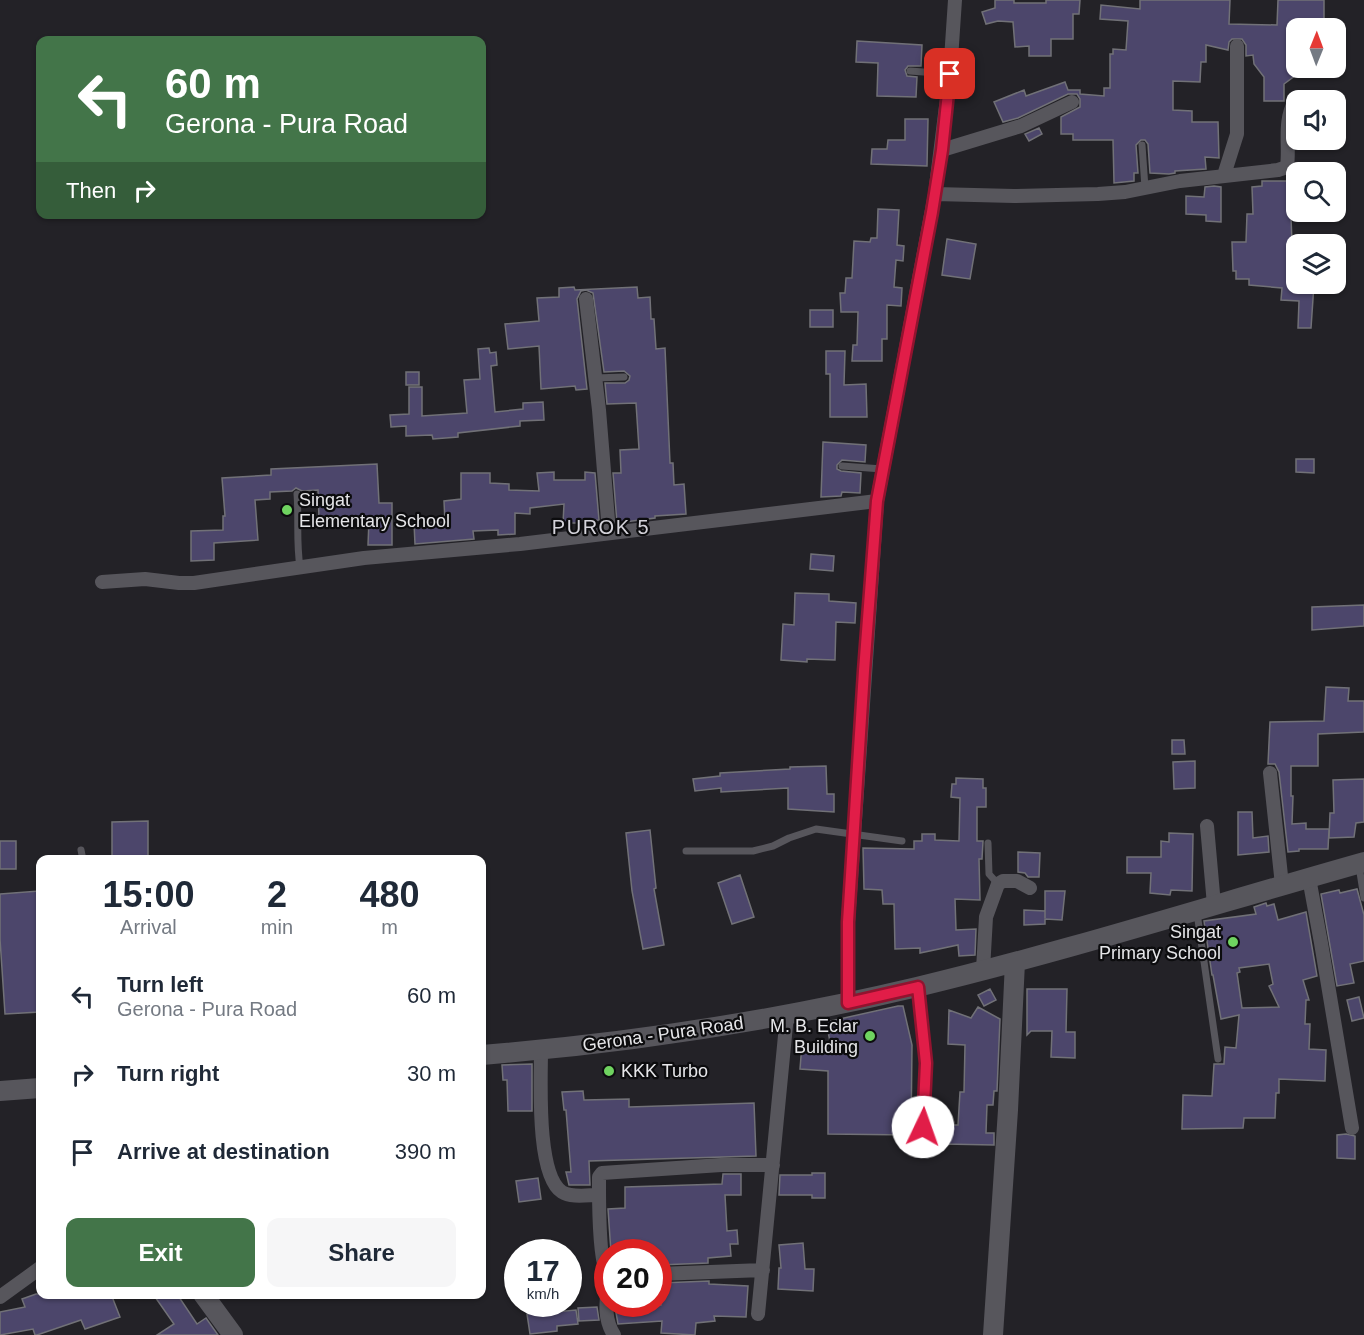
<!DOCTYPE html>
<html lang="en">
<head>
<meta charset="utf-8">
<style>
  :root { --surface:#fff; --page:#f6f6f7; --text:#1f2937; --muted:#747a83; --accent:#437549 }
  body { margin:0; font-family:Helvetica,sans-serif; background:var(--page); color:var(--text); height:100vh; display:flex; flex-direction:column; font-size:22px; white-space:nowrap }
  * { box-sizing:border-box; margin:0 }
  p { font-size:20px; color:var(--muted) }
  .icon { flex:none; width:33px; height:33px; fill:none; stroke:currentColor; stroke-width:2; stroke-linecap:round; stroke-linejoin:round }
  .map { position:relative; flex:1; overflow:hidden }
  .details { position:absolute; left:36px; top:855px; width:450px; height:444px; display:flex; flex-direction:column; background:var(--surface); border-radius:12px; box-shadow:0 2px 4px #0004 }
  .details>* { flex:none }
  .banner { position:absolute; left:36px; top:36px; width:450px; height:183px; border-radius:12px; box-shadow:0 2px 4px #0004; background:#437549; color:#fff; overflow:hidden }
  .needle { width:39px; rotate:1deg }
  .buttons { position:absolute; left:1286px; top:18px; display:grid; gap:12px }
  .buttons a { display:grid; place-items:center; width:60px; height:60px; border-radius:12px; background:var(--surface); box-shadow:0 2px 4px #0004; font-size:30px }
  .speed { position:absolute; left:504px; top:1239px; display:flex; gap:12px; font-size:30px; font-weight:700; text-align:center }
  .speed>* { display:grid; place-content:center; width:78px; height:78px; border-radius:50%; background:var(--surface); box-shadow:0 2px 4px #0004; line-height:1 }
  .speed small { font-size:15px; font-weight:400 }
  .speed .limit { border:9px solid #d22; background:#fff; color:#111 }
  .pin { position:absolute; display:grid; place-items:center; width:51px; height:51px; color:#fff; margin:-26px; border-radius:12px; box-shadow:0 3px 9px #0006 }
  .me { position:absolute; width:66px; margin:-33px; rotate:3deg; stroke-linejoin:round; filter:drop-shadow(0 0 4px #0008) }
  .turn { display:flex; align-items:center; gap:21px; height:126px; padding:0 30px; font-size:27px }
  .turn .icon { width:78px; height:78px; stroke-width:2.5 }
  .turn b { display:block; font-size:42px; line-height:51px }
  .then { display:flex; align-items:center; height:57px; padding:0 30px; background:#0003; gap:12px; font-size:22px }
  .eta { display:flex; justify-content:space-evenly; align-items:center; height:102px; text-align:center }
  .eta b { font-size:36px; font-weight:700; line-height:42px }
  .button { display:flex; gap:12px; margin-top:auto; padding:12px 30px }
  .button a { flex:1; height:69px; border-radius:12px; background:var(--accent); color:#fff; font-size:24px; font-weight:700; line-height:69px; text-align:center }
  .button a+a { background:var(--page); color:var(--text) }
  ul { padding:0; list-style:none }
  li { display:flex; align-items:center; gap:18px; height:78px; padding:0 30px }
  li div { flex:1 }
  li b { display:block; font-size:22px }
  li em { font-style:normal }
  .map>svg:first-child { display:block }
  .building { fill:#4c466b; stroke:#717177; stroke-width:1.5; fill-rule:evenodd }
  .lines { fill:none; stroke-linecap:round; stroke-linejoin:round }
  .lane { stroke:#57565c; stroke-width:7 }
  .street { stroke:#57565c; stroke-width:14 }
  .secondary { stroke:#57565c; stroke-width:20 }
  .route-casing { stroke:#92132f; stroke-width:15 }
  .route { stroke:#e11d48; stroke-width:10 }
  .poi-dot { fill:#6fd360; stroke:#0c0c0e; stroke-width:2 }
  .labels { text-anchor:middle; stroke-width:4.5; stroke-linejoin:round; paint-order:stroke }
  .poi-label { font-size:18px; fill:#e6e6e9; stroke:#0c0c0e; text-anchor:start }
  .street-label { font-size:18px; fill:#e6e6e9; stroke:#0c0c0e }
  .neighbourhood-label { font-size:20px; letter-spacing:1.5px; fill:#d4d3da; stroke:#0c0c0e }
</style>
</head>
<body>
<div class="map">
<svg width="1364" height="1335" viewBox="0 0 1364 1335">
  <rect width="100%" height="100%" fill="#232227"/>
  <path class="building" d="M 995,0 L 1014,0 L 1014,3 L 1046,3 L 1046,0 L 1080,0 L 1079,14 L 1073,14 L 1073,39 L 1051,39 L 1051,56 L 1029,56 L 1029,46 L 1015,47 L 1013,22 L 998,21 L 986,24 L 982,12 L 995,8 Z
    M 1140,0 L 1230,0 L 1229,24 L 1277,25 L 1278,0 L 1324,0 L 1324,20 L 1323,27 L 1305,26 L 1305,28 L 1296,27 L 1296,75 L 1284,84 L 1284,101 L 1264,101 L 1264,77 L 1254,64 L 1253,55 L 1246,56 L 1246,45 L 1242,39 L 1232,39 L 1229,42 L 1228,50 L 1206,45 L 1206,62 L 1201,62 L 1200,82 L 1173,81 L 1173,110 L 1192,111 L 1192,122 L 1218,122 L 1219,158 L 1205,157 L 1206,169 L 1175,171 L 1175,173 L 1169,174 L 1150,173 L 1148,144 L 1145,140 L 1141,140 L 1136,145 L 1138,173 L 1134,173 L 1134,181 L 1114,183 L 1113,140 L 1073,140 L 1073,134 L 1061,134 L 1061,117 L 1080,107 L 1080,99 L 1077,94 L 1068,94 L 1018,118 L 1003,122 L 994,102 L 1024,90 L 1026,96 L 1065,82 L 1068,90 L 1080,90 L 1080,94 L 1104,96 L 1104,88 L 1110,88 L 1110,54 L 1113,54 L 1113,49 L 1126,50 L 1128,21 L 1100,19 L 1101,5 L 1140,9 Z
    M 857,41 L 922,45 L 921,66 L 908,66 L 905,70 L 907,76 L 917,77 L 916,97 L 877,96 L 878,63 L 856,62 Z
    M 905,119 L 928,119 L 927,166 L 871,164 L 872,149 L 887,149 L 888,140 L 905,140 Z
    M 1039,128 L 1042,134 L 1029,141 L 1025,134 Z
    M 1262,181 L 1296,181 L 1296,194 L 1290,194 L 1292,242 L 1296,242 L 1296,284 L 1314,284 L 1311,328 L 1298,328 L 1299,301 L 1281,300 L 1282,288 L 1249,285 L 1249,279 L 1236,279 L 1236,271 L 1233,271 L 1232,242 L 1246,242 L 1247,214 L 1253,214 L 1252,187 L 1262,186 Z
    M 1214,186 L 1221,187 L 1221,222 L 1206,221 L 1206,215 L 1186,214 L 1186,196 L 1204,197 L 1205,187 Z
    M 878,209 L 899,210 L 897,245 L 904,246 L 903,261 L 896,260 L 894,287 L 902,288 L 901,306 L 887,305 L 887,339 L 882,339 L 882,361 L 852,361 L 853,345 L 857,345 L 858,312 L 841,312 L 840,293 L 845,293 L 846,278 L 852,278 L 854,241 L 870,242 L 871,238 L 877,238 Z
    M 947,239 L 976,244 L 970,279 L 942,275 Z
    M 574,287 L 575,290 L 637,287 L 638,298 L 650,297 L 651,319 L 654,319 L 656,349 L 665,348 L 670,463 L 673,463 L 674,485 L 684,484 L 686,514 L 655,516 L 655,518 L 617,523 L 613,473 L 621,473 L 620,450 L 639,449 L 636,403 L 607,404 L 605,383 L 625,383 L 629,380 L 630,376 L 624,371 L 604,372 L 593,293 L 586,290 L 581,291 L 577,299 L 587,389 L 576,390 L 575,386 L 541,389 L 539,346 L 508,349 L 505,324 L 539,321 L 537,298 L 559,297 L 559,288 Z
    M 810,310 L 833,310 L 833,327 L 810,327 Z
    M 489,348 L 490,353 L 496,352 L 497,365 L 491,366 L 495,412 L 523,409 L 523,403 L 543,402 L 544,420 L 520,421 L 520,426 L 458,433 L 458,437 L 433,439 L 432,435 L 406,436 L 406,426 L 391,427 L 390,415 L 409,414 L 409,387 L 422,387 L 422,416 L 467,413 L 464,380 L 480,379 L 478,349 Z
    M 826,351 L 845,351 L 844,385 L 866,384 L 867,417 L 830,417 L 830,374 L 826,374 Z
    M 406,372 L 419,372 L 419,385 L 406,385 Z
    M 823,442 L 866,445 L 865,462 L 842,460 L 837,465 L 837,469 L 841,471 L 861,473 L 860,493 L 842,492 L 841,496 L 821,497 Z
    M 1296,459 L 1314,459 L 1314,473 L 1296,472 Z
    M 377,464 L 379,503 L 392,503 L 392,545 L 368,545 L 369,520 L 360,521 L 356,518 L 319,519 L 318,490 L 302,491 L 296,488 L 292,491 L 270,492 L 270,499 L 255,500 L 258,540 L 214,543 L 214,560 L 191,561 L 191,531 L 223,530 L 223,516 L 225,516 L 222,478 L 271,475 L 271,469 Z
    M 554,472 L 554,480 L 585,480 L 585,472 L 595,473 L 599,520 L 581,521 L 580,523 L 563,523 L 564,504 L 530,508 L 530,514 L 515,513 L 515,534 L 498,535 L 498,530 L 473,531 L 474,539 L 415,544 L 414,523 L 445,522 L 444,501 L 461,499 L 461,473 L 490,473 L 490,483 L 509,484 L 509,490 L 539,491 L 537,473 Z
    M 811,554 L 834,556 L 833,571 L 810,569 Z
    M 795,593 L 829,594 L 829,601 L 856,603 L 855,623 L 836,622 L 835,660 L 807,659 L 807,662 L 781,660 L 783,624 L 794,625 Z
    M 1364,605 L 1364,626 L 1312,630 L 1312,607 Z
    M 1326,687 L 1349,688 L 1348,701 L 1364,701 L 1364,732 L 1318,734 L 1318,766 L 1291,766 L 1291,796 L 1293,796 L 1292,824 L 1306,823 L 1306,829 L 1329,829 L 1328,849 L 1299,849 L 1299,851 L 1288,852 L 1279,772 L 1275,764 L 1268,764 L 1270,722 L 1324,721 Z
    M 1172,740 L 1184,740 L 1185,754 L 1172,754 Z
    M 1195,761 L 1195,788 L 1174,789 L 1173,762 Z
    M 826,766 L 827,794 L 834,794 L 834,812 L 788,809 L 788,788 L 721,792 L 721,788 L 695,791 L 693,779 L 720,776 L 720,773 L 790,769 L 790,767 Z
    M 956,778 L 983,779 L 983,788 L 986,788 L 986,807 L 977,807 L 977,841 L 983,841 L 982,859 L 979,859 L 980,900 L 955,899 L 956,930 L 976,929 L 975,955 L 959,956 L 958,945 L 920,953 L 920,948 L 895,949 L 894,904 L 883,904 L 882,890 L 864,889 L 863,848 L 914,849 L 914,841 L 922,841 L 922,834 L 935,834 L 935,840 L 959,841 L 960,798 L 951,797 L 952,784 L 956,784 Z
    M 1364,779 L 1364,822 L 1356,823 L 1354,837 L 1329,838 L 1330,813 L 1334,813 L 1333,780 Z
    M 1238,812 L 1252,812 L 1253,838 L 1268,836 L 1269,852 L 1238,855 Z
    M 148,821 L 148,860 L 112,860 L 112,822 Z
    M 650,830 L 656,888 L 654,889 L 664,945 L 643,949 L 632,891 L 626,833 Z
    M 1169,833 L 1193,834 L 1192,891 L 1171,890 L 1170,895 L 1150,893 L 1151,873 L 1127,873 L 1127,857 L 1161,857 L 1161,841 L 1169,842 Z
    M 0,841 L 16,841 L 16,869 L 0,869 Z
    M 1018,852 L 1040,853 L 1039,877 L 1028,877 L 1025,873 L 1018,872 Z
    M 740,875 L 754,917 L 732,924 L 718,883 Z
    M 1357,889 L 1364,915 L 1364,961 L 1350,964 L 1354,983 L 1337,986 L 1321,894 L 1339,890 L 1340,893 Z
    M 39,891 L 40,1012 L 5,1014 L 0,939 L 0,894 Z
    M 1045,891 L 1065,891 L 1062,920 L 1045,919 L 1045,924 L 1024,925 L 1024,910 L 1045,911 L 1045,918 Z
    M 1266,903 L 1267,906 L 1274,904 L 1278,920 L 1306,912 L 1317,976 L 1303,980 L 1309,1000 L 1306,1000 L 1305,1024 L 1310,1024 L 1309,1049 L 1326,1050 L 1325,1081 L 1279,1079 L 1279,1093 L 1276,1093 L 1275,1118 L 1244,1118 L 1243,1128 L 1182,1129 L 1183,1095 L 1212,1096 L 1214,1064 L 1224,1064 L 1225,1047 L 1236,1048 L 1239,1015 L 1221,1019 L 1213,975 L 1212,975 L 1204,921 L 1256,914 L 1254,907 ZM 1269,964 L 1273,984 L 1269,986 L 1279,1007 L 1242,1008 L 1237,973 L 1240,972 L 1239,968 Z
    M 990,989 L 996,1000 L 984,1006 L 978,995 Z
    M 1027,989 L 1067,989 L 1066,1032 L 1075,1032 L 1075,1058 L 1051,1057 L 1052,1031 L 1031,1031 L 1027,1035 Z
    M 1359,997 L 1364,1018 L 1352,1021 L 1347,1000 Z
    M 898,1006 L 903,1006 L 912,1045 L 911,1135 L 828,1134 L 828,1071 L 800,1069 L 802,1044 L 831,1046 L 826,1022 Z
    M 978,1007 L 1000,1019 L 997,1091 L 994,1091 L 993,1105 L 987,1105 L 986,1133 L 994,1133 L 994,1145 L 944,1144 L 943,1149 L 927,1149 L 927,1133 L 937,1134 L 937,1125 L 958,1125 L 960,1092 L 964,1092 L 965,1045 L 948,1044 L 949,1010 L 971,1018 Z
    M 532,1064 L 532,1111 L 508,1111 L 507,1080 L 503,1080 L 502,1065 Z
    M 583,1091 L 584,1100 L 629,1099 L 629,1107 L 754,1103 L 756,1156 L 589,1161 L 590,1185 L 569,1185 L 566,1172 L 571,1172 L 566,1110 L 564,1110 L 562,1092 Z
    M 1346,1134 L 1355,1136 L 1355,1159 L 1337,1158 L 1337,1135 Z
    M 812,1173 L 825,1173 L 825,1198 L 812,1198 L 812,1195 L 779,1195 L 780,1175 L 812,1175 Z
    M 723,1174 L 741,1174 L 741,1195 L 725,1195 L 727,1231 L 737,1230 L 738,1244 L 730,1244 L 731,1256 L 708,1258 L 708,1263 L 659,1265 L 658,1252 L 611,1252 L 608,1209 L 625,1208 L 625,1187 L 722,1184 Z
    M 538,1178 L 541,1199 L 519,1202 L 516,1181 Z
    M 803,1243 L 805,1269 L 814,1269 L 813,1291 L 778,1289 L 779,1268 L 781,1268 L 779,1245 Z
    M 709,1281 L 709,1284 L 748,1286 L 746,1317 L 714,1316 L 715,1321 L 696,1323 L 695,1335 L 661,1333 L 662,1321 L 618,1324 L 615,1307 L 661,1305 L 660,1283 Z
    M 36,1294 L 111,1294 L 120,1317 L 85,1329 L 81,1320 L 37,1335 L 35,1335 L 33,1329 L 0,1335 L 0,1312 L 25,1307 L 22,1299 Z
    M 153,1294 L 177,1294 L 197,1324 L 206,1318 L 218,1335 L 157,1335 L 174,1324 Z
    M 554,1304 L 555,1312 L 576,1310 L 578,1324 L 557,1326 L 557,1331 L 530,1334 L 527,1314 L 539,1312 L 538,1305 Z
    M 597,1307 L 599,1320 L 579,1321 L 578,1308 Z"/>
  <g class="lines">
    <path class="lane" d="M 910,71 L 950,74
      M 1142,145 L 1145,188
      M 595,378 L 624,377
      M 842,466 L 882,469
      M 297,494 C 299,518 296,542 300,567
      M 299,525 L 356,524
      M 988,843 L 989,874 L 998,884
      M 81,850 L 83,860
      M 686,851 L 753,851 L 773,846 L 789,838 L 816,829 L 902,841
      M 1359,866 L 1364,898
      M 1197,913 L 1218,1059
      M 919,989 L 926,1063 L 923,1127"/>
    <path class="street" d="M 942,150 L 1021,126 L 1072,102
      M 1224,175 L 1237,134 L 1237,46
      M 935,194 L 1014,196 L 1098,194 L 1125,192 L 1180,181 L 1278,170 L 1287,167 C 1290,145 1283,122 1295,101
      M 586,299 L 599,410 L 609,532
      M 102,582 L 145,579 L 179,583 L 194,583 L 364,558 L 520,544 L 877,501
      M 1270,773 L 1282,885
      M 1207,826 L 1214,905
      M 1309,878 L 1321,943 L 1352,1128
      M 983,970 L 986,917 L 998,884 L 1003,881 L 1017,881 L 1030,888
      M 848,1003 L 848,922 L 877,501 L 935,194 L 950,74 L 955,0
      M 541,1050 C 541,1080 536,1175 562,1192 C 571,1198 588,1195 599,1195
      M 658,1274 L 763,1270
      M 608,1275 C 599,1265 599,1202 599,1185 L 599,1177 L 602,1173 L 721,1165 L 773,1165
      M 608,1286 C 606,1304 604,1319 614,1335
      M 0,1297 L 40,1268
      M 758,1314 L 787,1015"/>
    <path class="secondary" d="M 482,1055 C 628,1043 774,1021 917,987 C 1067,951 1215,904 1364,862
      M 0,1091 L 40,1088
      M 203,1294 L 233,1335
      M 993,1335 L 1008,1110 L 1015,962"/>
  </g>
  <g class="lines">
    <g class="route-casing">
      <path id="route" d="M 923,1127 L 926,1063 L 918,987 L 848,1003 L 848,922 L 864,671 L 877,501 L 932,212 L 942,150 L 950,74"/>
    </g>
    <use href="#route" class="route"/>
  </g>
  <g class="poi-dot">
    <circle cx="287" cy="510" r="6"/>
    <circle cx="1233" cy="942" r="6"/>
    <circle cx="870" cy="1036" r="6"/>
    <circle cx="609" cy="1071" r="6"/>
  </g>
  <g class="labels">
    <g class="poi-label">
      <text x="299" y="506">Singat<tspan x="299" dy="21">Elementary School</tspan></text>
      <text x="1221" y="938" text-anchor="end">Singat<tspan x="1221" dy="21">Primary School</tspan></text>
      <text x="858" y="1032" text-anchor="end">M. B. Eclar<tspan x="858" dy="21">Building</tspan></text>
      <text x="621" y="1077">KKK Turbo</text>
    </g>
    <g class="street-label">
      <text transform="translate(663 1034) rotate(-8)" y="6">Gerona - Pura Road</text>
    </g>
    <g class="neighbourhood-label">
      <text x="601" y="534">PUROK 5</text>
    </g>
  </g>
</svg>
<div class="buttons">
<a><svg class="needle" viewBox="-14 -14 28 28"><path d="M0-13l5 13h-10z" fill="#e53935"/><path d="M0 13l5-13h-10z" fill="#747a83"/></svg></a>
<a><svg class="icon" aria-label="sound" viewBox="0 0 24 24"><path d="M4 9h4l5-4v14l-5-4H4zM17 9q2 3 0 6"/></svg></a>
<a><svg class="icon" aria-label="search" viewBox="0 0 24 24"><circle cx="10" cy="10" r="6"/><path d="M15 15l6 6"/></svg></a>
<a><svg class="icon" aria-label="layers" viewBox="0 0 24 24"><path d="M12 4l9 5-9 5-9-5zM3 14l9 5 9-5"/></svg></a>
</div>
<div class="speed"><div>17<small>km/h</small></div><div class="limit">20</div></div>
<div class="pin" style="left:950px;top:74px;background:#d93025"><svg class="icon" aria-label="arrive" viewBox="0 0 24 24"><path d="M6 21V4h12l-3 4 3 4H6"/></svg></div>
<svg class="me" style="left:923px;top:1127px" viewBox="-20 -20 40 40"><circle r="19" fill="#fff"/><path d="M0-13L10 11 0 6-10 11z" fill="#e11d48"/></svg>
<div class="banner">
<div class="turn"><svg class="icon" aria-label="left" viewBox="0 0 24 24"><path d="M17 20v-9H6M10 6l-5 5 5 5"/></svg><div><b>60 m</b>Gerona - Pura Road</div></div>
<div class="then">Then<svg class="icon" aria-label="right" viewBox="0 0 24 24"><path d="M7 20v-9h11M14 6l5 5-5 5"/></svg></div>
</div>
<section class="details">
<div class="eta">
<div><b>15:00</b><p>Arrival</p></div>
<div><b>2</b><p>min</p></div>
<div><b>480</b><p>m</p></div>
</div>
<ul>
<li><svg class="icon" aria-label="left" viewBox="0 0 24 24"><path d="M17 20v-9H6M10 6l-5 5 5 5"/></svg><div><b>Turn left</b><p>Gerona - Pura Road</p></div><em>60 m</em></li>
<li><svg class="icon" aria-label="right" viewBox="0 0 24 24"><path d="M7 20v-9h11M14 6l5 5-5 5"/></svg><div><b>Turn right</b></div><em>30 m</em></li>
<li><svg class="icon" aria-label="arrive" viewBox="0 0 24 24"><path d="M6 21V4h12l-3 4 3 4H6"/></svg><div><b>Arrive at destination</b></div><em>390 m</em></li>
</ul>
<div class="button"><a>Exit</a><a>Share</a></div>
</section>
</div>
</body>
</html>
